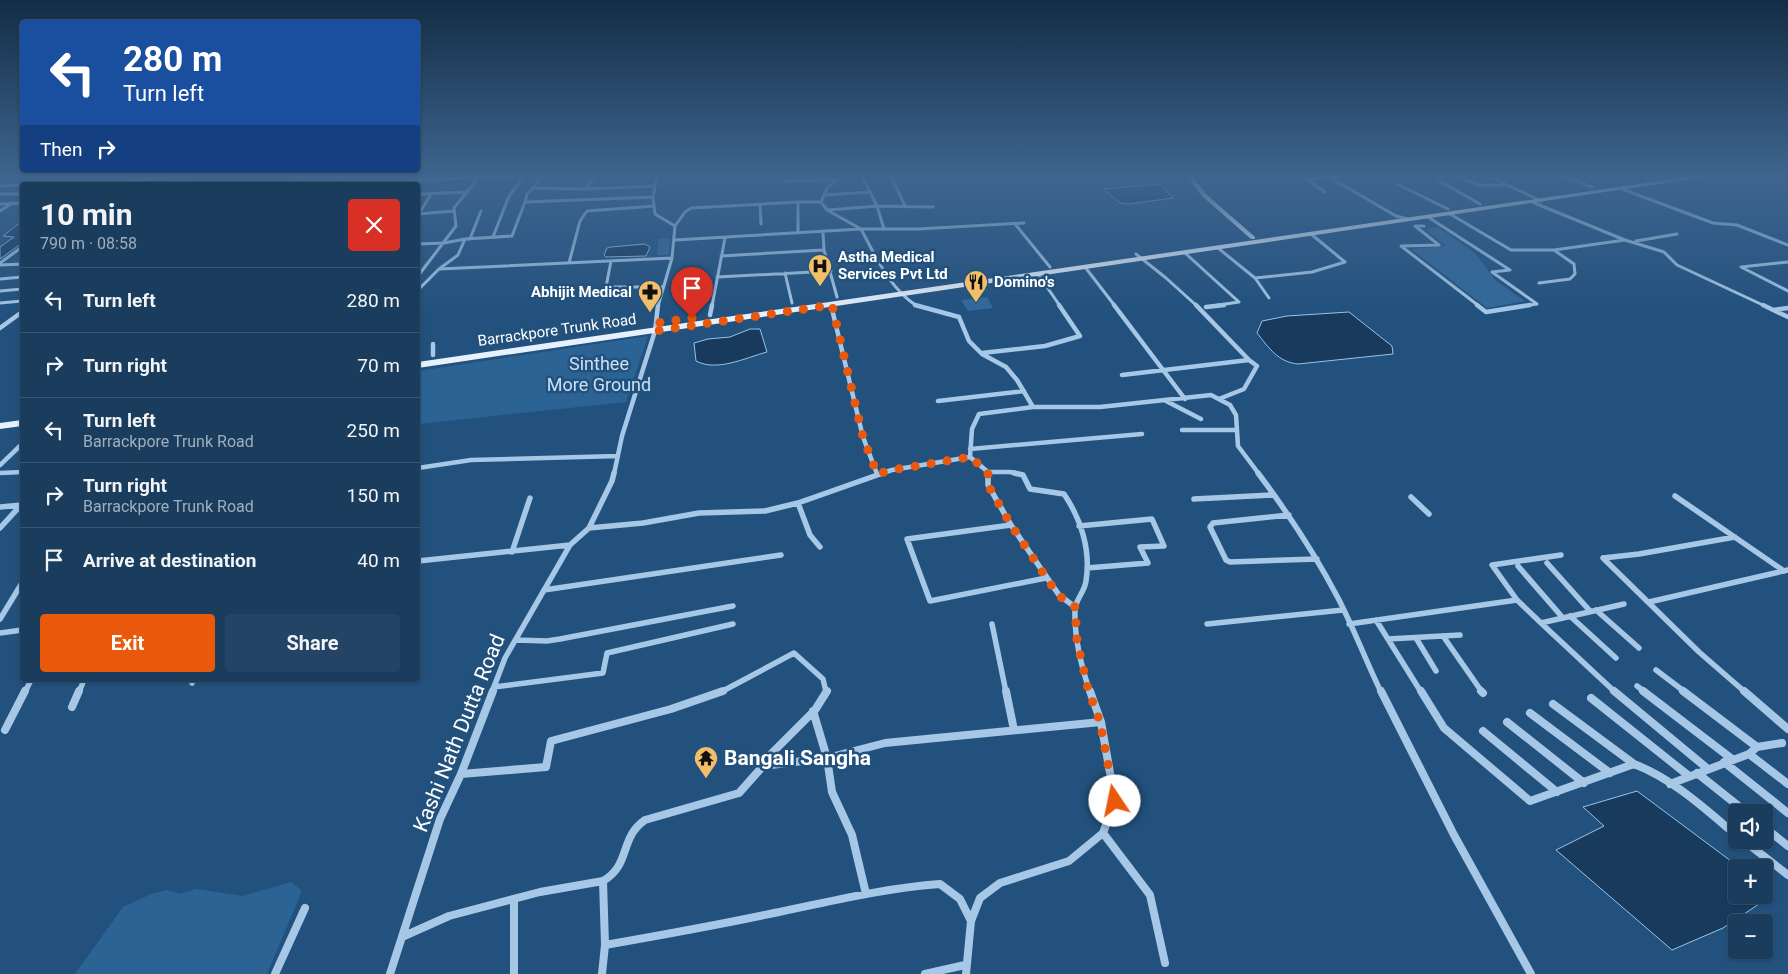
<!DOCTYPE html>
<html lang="en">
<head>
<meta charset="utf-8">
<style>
  :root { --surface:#1a3d5e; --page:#234464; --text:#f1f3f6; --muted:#9faebc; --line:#385673; --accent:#ea580c }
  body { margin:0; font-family:Roboto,sans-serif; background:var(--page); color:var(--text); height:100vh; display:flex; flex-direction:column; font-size:19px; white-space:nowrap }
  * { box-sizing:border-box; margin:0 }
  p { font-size:16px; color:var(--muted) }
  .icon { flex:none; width:28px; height:28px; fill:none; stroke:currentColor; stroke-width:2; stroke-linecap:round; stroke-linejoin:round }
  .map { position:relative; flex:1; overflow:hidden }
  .drawer { position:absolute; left:20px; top:182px; width:400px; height:500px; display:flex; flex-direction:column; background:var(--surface); border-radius:5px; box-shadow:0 1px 4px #0004,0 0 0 1px var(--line) }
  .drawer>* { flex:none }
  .banner { position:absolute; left:20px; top:20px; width:400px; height:152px; border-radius:5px; box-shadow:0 1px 4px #0004,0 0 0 1px var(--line); background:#1a4fa0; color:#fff; overflow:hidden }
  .tools { position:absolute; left:1728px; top:804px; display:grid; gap:10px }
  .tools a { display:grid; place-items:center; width:45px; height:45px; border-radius:5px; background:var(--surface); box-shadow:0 1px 4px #0004,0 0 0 1px var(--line); font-size:25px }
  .pin { position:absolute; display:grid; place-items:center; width:42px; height:42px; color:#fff; margin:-51px -21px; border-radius:50% 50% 50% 0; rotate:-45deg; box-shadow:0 0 5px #0007 }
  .pin .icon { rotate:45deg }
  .me { position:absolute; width:55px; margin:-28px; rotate:349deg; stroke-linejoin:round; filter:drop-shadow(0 0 4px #0008) }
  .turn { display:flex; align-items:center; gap:18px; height:105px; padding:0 20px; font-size:22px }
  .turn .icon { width:65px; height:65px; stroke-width:2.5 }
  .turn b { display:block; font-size:35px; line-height:42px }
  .then { display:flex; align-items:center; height:48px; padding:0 20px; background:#0003; gap:10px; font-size:19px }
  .round { display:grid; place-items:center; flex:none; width:52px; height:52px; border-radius:5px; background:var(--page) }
  .head { display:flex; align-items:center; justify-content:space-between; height:85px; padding:0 20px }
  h1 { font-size:30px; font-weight:700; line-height:38px }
  .cta { display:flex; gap:10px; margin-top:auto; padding:10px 20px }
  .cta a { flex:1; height:58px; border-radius:5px; background:var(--accent); color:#fff; font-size:20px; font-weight:700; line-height:58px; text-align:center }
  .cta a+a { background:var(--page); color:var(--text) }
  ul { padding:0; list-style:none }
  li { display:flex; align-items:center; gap:15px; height:65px; padding:0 20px; border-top:1px solid var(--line) }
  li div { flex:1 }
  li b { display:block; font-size:19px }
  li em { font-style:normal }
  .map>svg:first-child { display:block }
  .green { fill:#2c6395 }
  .water { fill:#173a5d; stroke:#9ac4e7 }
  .building { fill:#32689a }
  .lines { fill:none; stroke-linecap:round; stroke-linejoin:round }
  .street-far3 { stroke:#a6c8e6; stroke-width:3 }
  .street-far2 { stroke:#a6c8e6; stroke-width:4.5 }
  .street-far1 { stroke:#a6c8e6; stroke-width:5.5 }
  .street { stroke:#a6c8e6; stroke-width:8 }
  .secondary { fill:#d0e3f5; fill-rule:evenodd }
  .primary { fill:#e7f1fd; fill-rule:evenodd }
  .route { stroke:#ea580c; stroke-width:9; stroke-dasharray:0 16.2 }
  .labels { text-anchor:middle; stroke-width:5; stroke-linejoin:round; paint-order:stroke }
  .far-poi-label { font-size:15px; font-weight:bold; fill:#fff; stroke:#22517d; text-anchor:start }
  .far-street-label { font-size:15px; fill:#fff; stroke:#22517d }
  .park-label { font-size:18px; fill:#c9e0f5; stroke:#22517d }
  .near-street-label { font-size:21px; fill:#fff; stroke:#22517d }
  .near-poi-label { font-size:21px; font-weight:bold; fill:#fff; stroke:#22517d; text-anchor:start }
</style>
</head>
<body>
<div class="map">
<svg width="1788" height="974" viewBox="0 0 1788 974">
  <rect width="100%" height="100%" fill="#22517d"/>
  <path class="green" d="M 648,336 L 626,402 L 418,424 L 418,371 Z
    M 291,882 L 302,891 L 267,974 L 75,974 L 123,907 L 151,894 L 167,890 L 180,894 L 196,889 L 243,896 Z"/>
  <path class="water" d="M 206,176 L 299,176 L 288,185 L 145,185 L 152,179 Z
    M 1159,184 L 1173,198 L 1129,204 L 1120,203 L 1104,189 Z
    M 22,221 L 22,243 L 0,259 L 0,247 L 14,237 L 3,236 Z
    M 645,244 L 650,247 L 646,256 L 606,257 L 604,255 L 607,248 L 611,247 Z
    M 1349,312 L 1392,346 L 1393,354 L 1298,364 C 1278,362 1269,348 1257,333 L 1262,321 L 1287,316 Z
    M 750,329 L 760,329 L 767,352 C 745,358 717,372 696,361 L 694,343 L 708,339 L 730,337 Z
    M 1637,791 L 1739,867 L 1736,868 L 1736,895 L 1764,895 L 1764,886 L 1774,894 L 1723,928 L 1672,950 L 1556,850 L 1604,826 L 1583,807 Z"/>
  <path class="building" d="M 1438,227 L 1476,254 L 1495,280 L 1525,301 L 1487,308 L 1411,249 L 1446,246 L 1425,229 Z
    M 670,238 L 669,255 L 657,255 L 658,239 Z
    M 987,297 L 993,308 L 968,311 L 961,300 Z"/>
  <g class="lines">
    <path class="street-far3" d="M 542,176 L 533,188 L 585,189
      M 595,176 L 585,189 L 654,186
      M 657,176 L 653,197 L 655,214 L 675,226 L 672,258 L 658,306
      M 842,176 L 827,188 L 821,202 L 827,210 L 861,229 L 918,229 L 1024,223
      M 862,176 L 877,206 L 884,229
      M 891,176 L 905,206
      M 1349,176 L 1329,177 L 1396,216 L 1408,219
      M 1455,176 L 1480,185 L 1507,185
      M 1489,176 L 1541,201
      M 1564,176 L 1592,187
      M 1645,176 L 1650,178
      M 1438,180 L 1480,204
      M 785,181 L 838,180
      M 383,182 L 514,176
      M 1397,184 L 1448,209
      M 23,185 L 148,180
      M 140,185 L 153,176
      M 292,185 L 302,176
      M 334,185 L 343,176
      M 0,186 L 22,185
      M 533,188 L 527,194 L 525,202 L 653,197
      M 1622,189 L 1713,223 L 1737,225 L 1788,245
      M 1325,192 L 1306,179 L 1329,177
      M 0,194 L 22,194
      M 418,194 L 468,192
      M 824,195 L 870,192
      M 1532,202 L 1625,240 L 1554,250 L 1574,264 L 1575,274 L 1570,279 L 1539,283
      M 0,204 L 22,203
      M 760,205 L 761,224
      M 828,210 L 877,206 L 933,207
      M 0,211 L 11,204
      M 418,214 L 453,211
      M 419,214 L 431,194
      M 1450,214 L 1511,250 L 1554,250
      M 1428,217 L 1510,270 L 1492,272 L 1537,304 L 1522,306
      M 1015,224 L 1050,267
      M 675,226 L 685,212 L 691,208 L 798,202
      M 1424,226 L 1415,226 L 1439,245 L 1401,246 L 1479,306
      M 823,232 L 824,250 L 837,297
      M 798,233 L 798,202 L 821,202
      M 493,237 L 509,196 L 524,176
      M 470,239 L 481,211
      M 675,240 L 861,229 C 876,257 890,289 917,306
      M 1625,240 L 1664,252 L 1677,265 L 1765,306
      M 1636,241 L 1677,234
      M 418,244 L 444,243 L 465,239
      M 1218,248 L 1255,278 L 1269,298
      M 1185,253 L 1239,302 L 1212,306
      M 1136,254 L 1166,278 L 1197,306
      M 721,256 L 824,250
      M 611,261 L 606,287 L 663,287
      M 1788,262 L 1741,267 L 1788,291
      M 0,263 L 22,247
      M 569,263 L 580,221 L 587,211 L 654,206
      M 0,265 L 22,264
      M 1085,267 L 1115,306
      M 439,269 L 672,258
      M 785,273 L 792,303
      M 1038,274 L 1060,306
      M 418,276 L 456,226 L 454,208 L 479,177
      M 717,277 L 831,271
      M 1255,278 L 1312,272 L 1345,262 L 1311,234
      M 0,279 L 22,277
      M 418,290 L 439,269 L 458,255 L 465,239 L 512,236 L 525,202
      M 0,291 L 22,289
      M 0,303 L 22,301
      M 712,306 L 725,238"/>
    <path class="street-far2" d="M 831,305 L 863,437 L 877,474
      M 915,305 L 959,317 L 969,341 L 982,354 L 1006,367 L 1017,380 L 1033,407 L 1100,407 L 1211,395 L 1230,405 L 1236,415 L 1238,446 L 1259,474
      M 1114,305 L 1185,399
      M 1196,305 L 1249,360
      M 1477,305 L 1486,312 L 1530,305
      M 1763,305 L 1788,317
      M 1206,307 L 1224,305
      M 1773,310 L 1788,308
      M 710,315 L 712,305
      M 0,328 L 22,312
      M 433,344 L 433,355
      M 982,353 L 1045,346 L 1080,336 L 1059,305
      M 1122,375 L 1249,360 L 1257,366 L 1244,389 L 1219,399
      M 938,401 L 1024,391
      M 1166,401 L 1201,419
      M 1182,430 L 1237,430
      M 970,449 L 1142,434
      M 970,457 L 988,472 L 1010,472 L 1020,474
      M 0,465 L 22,444
      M 418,468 L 471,460 L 618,456
      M 988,472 L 988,474
      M 0,473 L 22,472
      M 614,474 L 622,436 L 655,331 L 658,305
      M 880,474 L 892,470 L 970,457 L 972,429 L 979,414 L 1033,407"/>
    <path class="street-far1" d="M 988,473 L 988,485 L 1011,525 L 1059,595 L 1075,607
      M 1014,473 L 1023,475 L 1030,489 L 1064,494 C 1081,519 1091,550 1086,581 C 1085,591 1076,599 1075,609 C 1074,637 1081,666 1090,692
      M 1258,473 C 1288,513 1315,554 1338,598 C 1354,629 1366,661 1381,692
      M 1675,496 L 1784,571
      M 1411,497 L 1429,514
      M 1194,499 L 1274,495
      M 798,503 L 810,535 L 820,547
      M 0,507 L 22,505
      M 1289,515 L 1213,523 L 1210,527 L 1226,560 L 1230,562 L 1317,559
      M 1011,525 L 907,539 L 930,601 L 1046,578
      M 1079,526 L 1152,519 L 1164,546 L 1140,547 L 1148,563 L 1087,568
      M 0,528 L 21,505
      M 589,528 L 643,523 L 699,513 L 765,511 L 798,503 L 883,473
      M 512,552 L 530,498
      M 1603,558 L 1699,652 L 1745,692
      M 1603,558 L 1639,554 L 1735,537
      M 418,561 L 570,545
      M 1547,563 L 1590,611
      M 1518,566 L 1563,618
      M 544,590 L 781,555
      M 1517,600 L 1492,565 L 1561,555
      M 1649,602 L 1788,570
      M 1596,610 L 1639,648
      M 1570,616 L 1616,658
      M 0,619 L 22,583
      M 1376,620 L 1421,692
      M 992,624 L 1006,692
      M 1207,624 L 1343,610
      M 1349,624 L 1517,600 L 1541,623
      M 0,633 L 22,630
      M 1443,636 L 1482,692
      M 1416,638 L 1436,671
      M 1388,639 L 1460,635
      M 516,640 L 547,641 L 560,639 L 733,606
      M 1656,670 L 1685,692
      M 192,683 L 194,680
      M 1637,686 L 1645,692
      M 494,687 L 603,673 L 607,653 L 733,624
      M 25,692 L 31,680
      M 79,692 L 84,680
      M 492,692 L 505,658 L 570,545 L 589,528 L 612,481 L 614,473
      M 721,692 L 794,653 L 823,679 L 826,692
      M 1615,692 L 1541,623 L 1624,604"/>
    <path class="street" d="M 1006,691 L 1014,730
      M 1381,691 L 1454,835 L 1531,974
      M 1421,691 L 1444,728 L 1530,801 L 1634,764 C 1673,779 1704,808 1736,835
      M 1481,691 L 1483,693
      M 1614,691 L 1708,769
      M 1643,691 L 1732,759
      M 1683,691 L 1757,747
      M 1744,691 L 1788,729
      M 1591,698 L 1689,776
      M 1553,704 L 1634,764
      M 72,707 L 79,691
      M 813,711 L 827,758 L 832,792 L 852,835 L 866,894
      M 1530,713 L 1610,773
      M 1507,722 L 1584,783
      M 5,730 L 25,691
      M 1483,731 L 1557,792
      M 1749,754 L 1788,784
      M 1724,762 L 1788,813
      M 763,766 L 827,758 L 885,743 L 1101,722
      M 1697,773 L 1746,812
      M 461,774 L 546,767 L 551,741 L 671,709 L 723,691
      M 1670,784 L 1749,754 L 1757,747 L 1782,743
      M 1764,827 L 1788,846
      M 1103,833 L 1150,895 L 1165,963
      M 1743,840 L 1788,875
      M 514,899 L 514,974
      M 402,937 L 449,916 L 540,892 L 603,881
      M 605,945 L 603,881 C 631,865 619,838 645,820 L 739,793 L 763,766 L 768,757 L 815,710 L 827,691
      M 275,974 L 305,908
      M 390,974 L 440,819 L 461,774 L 493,691
      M 602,974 L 605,945 C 662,935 718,925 774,913 C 829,902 884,888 940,884 L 960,899 L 971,921
      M 925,974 L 965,965
      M 966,974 L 971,921 L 980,898 L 1000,883 L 1069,861 L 1103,833 L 1115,801 L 1101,722 L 1090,691"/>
    <path class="secondary" d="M 1186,176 L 1192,176 L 1207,195 L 1255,237 L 1255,239 L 1251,239 L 1203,197 Z"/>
    <path class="primary" d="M 1693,176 L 1713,176 L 418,368 L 418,362 Z
      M 22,420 L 22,426 L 0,429 L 0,423 Z"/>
  </g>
  <linearGradient id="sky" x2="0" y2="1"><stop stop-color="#132d45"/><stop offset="0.56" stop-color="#3e658f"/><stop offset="1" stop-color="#3e658f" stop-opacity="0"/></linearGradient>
  <rect width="1788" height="313" fill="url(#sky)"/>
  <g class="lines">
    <path class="route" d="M 692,318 L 656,323 L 655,331 L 832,305 L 863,437 L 877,474 L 892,470 L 970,457 L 988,472 L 988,485 L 1011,525 L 1058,595 L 1075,607 L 1077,641 L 1088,689 L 1100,722 L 1115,801"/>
  </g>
  <defs>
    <g id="hospital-pin" transform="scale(1.25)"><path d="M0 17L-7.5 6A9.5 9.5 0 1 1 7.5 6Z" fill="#f2bf68" stroke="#22517d"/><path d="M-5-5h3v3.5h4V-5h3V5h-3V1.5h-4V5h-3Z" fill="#111"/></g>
    <g id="restaurant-pin" transform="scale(1.25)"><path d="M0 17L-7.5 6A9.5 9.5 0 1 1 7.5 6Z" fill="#f2bf68" stroke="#22517d"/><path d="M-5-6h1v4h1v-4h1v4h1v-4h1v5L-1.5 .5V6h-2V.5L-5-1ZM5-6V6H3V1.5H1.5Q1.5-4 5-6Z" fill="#111"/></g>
    <g id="pharmacy-pin" transform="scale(1.25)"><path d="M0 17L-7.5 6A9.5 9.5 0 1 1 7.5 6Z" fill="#f2bf68" stroke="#22517d"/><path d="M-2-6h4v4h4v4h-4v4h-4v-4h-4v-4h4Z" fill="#111"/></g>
    <g id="temple-pin" transform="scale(1.25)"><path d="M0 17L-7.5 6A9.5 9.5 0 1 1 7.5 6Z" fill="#f2bf68" stroke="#22517d"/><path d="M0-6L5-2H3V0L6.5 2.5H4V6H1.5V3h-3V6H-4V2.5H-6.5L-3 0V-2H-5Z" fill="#111"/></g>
  </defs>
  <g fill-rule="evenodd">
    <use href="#hospital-pin" x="820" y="266"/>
    <use href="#restaurant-pin" x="976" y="282"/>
    <use href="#pharmacy-pin" x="650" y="292"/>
    <use href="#temple-pin" x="706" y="758"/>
  </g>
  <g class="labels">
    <g class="far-poi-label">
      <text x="838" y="262">Astha Medical<tspan x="838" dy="17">Services Pvt Ltd</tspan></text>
      <text x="994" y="287">Domino's</text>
      <text x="632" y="297" text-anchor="end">Abhijit Medical</text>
    </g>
    <g class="far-street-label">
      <text transform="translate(557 330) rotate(-8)" y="5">Barrackpore Trunk Road</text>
    </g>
    <g class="park-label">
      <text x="599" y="370">Sinthee<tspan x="599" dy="21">More Ground</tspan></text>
    </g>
    <g class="near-street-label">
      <text transform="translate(459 733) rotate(-68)" y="7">Kashi Nath Dutta Road</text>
    </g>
    <g class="near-poi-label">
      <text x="724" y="765">Bangali Sangha</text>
    </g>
  </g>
</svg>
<div class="tools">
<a><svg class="icon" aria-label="sound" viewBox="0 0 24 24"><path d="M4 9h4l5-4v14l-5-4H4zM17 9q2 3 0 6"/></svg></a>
<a>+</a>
<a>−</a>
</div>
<div class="pin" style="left:692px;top:318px;background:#d93025"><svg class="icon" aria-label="arrive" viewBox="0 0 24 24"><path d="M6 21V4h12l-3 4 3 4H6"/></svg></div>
<svg class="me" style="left:1115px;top:801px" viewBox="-20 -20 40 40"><circle r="19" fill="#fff"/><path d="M0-13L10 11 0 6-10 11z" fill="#ea580c"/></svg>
<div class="banner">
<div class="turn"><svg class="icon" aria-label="left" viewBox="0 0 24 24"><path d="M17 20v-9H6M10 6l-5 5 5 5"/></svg><div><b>280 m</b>Turn left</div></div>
<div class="then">Then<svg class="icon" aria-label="right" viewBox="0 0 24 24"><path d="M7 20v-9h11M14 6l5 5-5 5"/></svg></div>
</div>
<section class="drawer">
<div class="head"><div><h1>10 min</h1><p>790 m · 08:58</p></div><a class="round" style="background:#d93025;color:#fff"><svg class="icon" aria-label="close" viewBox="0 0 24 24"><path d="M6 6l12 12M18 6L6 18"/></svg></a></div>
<ul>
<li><svg class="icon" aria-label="left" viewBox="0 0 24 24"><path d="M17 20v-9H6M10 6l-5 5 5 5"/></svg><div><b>Turn left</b></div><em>280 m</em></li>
<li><svg class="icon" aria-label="right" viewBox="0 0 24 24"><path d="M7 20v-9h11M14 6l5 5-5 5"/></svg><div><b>Turn right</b></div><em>70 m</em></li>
<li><svg class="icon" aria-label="left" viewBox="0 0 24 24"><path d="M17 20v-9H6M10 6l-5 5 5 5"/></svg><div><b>Turn left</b><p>Barrackpore Trunk Road</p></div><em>250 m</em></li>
<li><svg class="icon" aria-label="right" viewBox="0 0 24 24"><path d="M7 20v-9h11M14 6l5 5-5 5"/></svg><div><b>Turn right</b><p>Barrackpore Trunk Road</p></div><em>150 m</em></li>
<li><svg class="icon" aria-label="arrive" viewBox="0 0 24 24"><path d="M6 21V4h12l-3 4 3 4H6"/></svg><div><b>Arrive at destination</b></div><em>40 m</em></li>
</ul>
<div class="cta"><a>Exit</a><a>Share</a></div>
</section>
</div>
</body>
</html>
